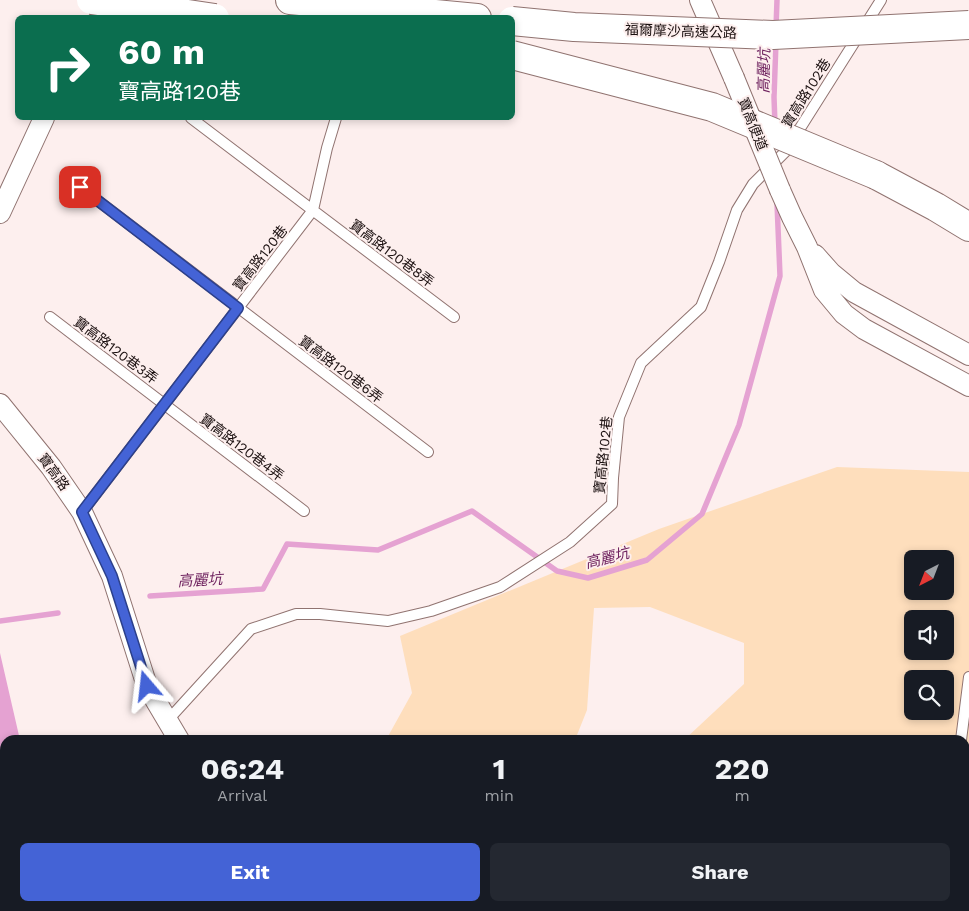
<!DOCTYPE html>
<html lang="en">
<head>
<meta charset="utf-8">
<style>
  :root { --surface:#171b24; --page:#242831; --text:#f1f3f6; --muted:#9ea1a6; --accent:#4463d6 }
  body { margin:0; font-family:"Work Sans","Noto Sans TC",sans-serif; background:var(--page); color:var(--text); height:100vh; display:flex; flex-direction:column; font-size:19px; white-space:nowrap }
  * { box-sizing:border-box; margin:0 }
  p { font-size:16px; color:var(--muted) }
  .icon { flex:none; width:28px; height:28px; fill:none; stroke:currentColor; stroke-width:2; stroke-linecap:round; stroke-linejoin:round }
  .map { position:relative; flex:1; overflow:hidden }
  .side { position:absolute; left:0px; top:735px; width:970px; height:176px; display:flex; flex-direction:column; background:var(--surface); border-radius:15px 15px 0 0; box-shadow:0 2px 8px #0003 }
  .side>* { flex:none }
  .guide { position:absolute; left:15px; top:15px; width:500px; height:105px; border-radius:8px; box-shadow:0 2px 8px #0003; background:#0b6e4f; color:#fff; overflow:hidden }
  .needle { width:32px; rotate:222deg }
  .tools { position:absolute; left:904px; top:550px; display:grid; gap:10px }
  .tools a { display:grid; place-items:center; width:50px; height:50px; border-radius:8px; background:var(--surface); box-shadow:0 2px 8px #0003; font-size:25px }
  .pin { position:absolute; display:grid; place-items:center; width:42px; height:42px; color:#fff; margin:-21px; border-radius:10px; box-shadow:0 2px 8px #0006 }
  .me { position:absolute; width:55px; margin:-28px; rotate:343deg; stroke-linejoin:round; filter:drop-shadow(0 0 4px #0008) }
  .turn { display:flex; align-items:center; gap:18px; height:105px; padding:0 20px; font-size:22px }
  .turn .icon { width:65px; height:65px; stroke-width:2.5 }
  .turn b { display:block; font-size:35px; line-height:42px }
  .eta { display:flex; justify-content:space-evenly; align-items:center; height:85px; text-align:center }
  .eta b { font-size:30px; font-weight:700; line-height:35px }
  .action { display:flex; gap:10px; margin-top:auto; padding:10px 20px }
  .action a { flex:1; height:58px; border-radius:8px; background:var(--accent); color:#fff; font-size:20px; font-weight:700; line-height:58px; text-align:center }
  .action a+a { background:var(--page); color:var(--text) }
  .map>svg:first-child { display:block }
  .green { fill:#fedebc; fill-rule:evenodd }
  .water { fill:#e5a2d2 }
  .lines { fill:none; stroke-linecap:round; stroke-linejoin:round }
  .stream { stroke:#e5a2d2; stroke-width:5.5 }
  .service-casing { stroke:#907370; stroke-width:12 }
  .minor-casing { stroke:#907370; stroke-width:22 }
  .motorway-casing { stroke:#907370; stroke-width:30 }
  .service { stroke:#fff; stroke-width:10 }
  .minor { stroke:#fff; stroke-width:20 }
  .motorway { stroke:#fff; stroke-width:28 }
  .minor-bridge-casing { stroke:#907370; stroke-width:22; stroke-linecap:butt }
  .motorway-bridge-casing { stroke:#907370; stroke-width:30; stroke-linecap:butt }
  .minor-bridge { stroke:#fff; stroke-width:20 }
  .motorway-bridge { stroke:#fff; stroke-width:28 }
  .route-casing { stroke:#2c408b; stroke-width:12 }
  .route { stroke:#4463d6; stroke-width:9 }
  .labels { text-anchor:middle; stroke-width:4; stroke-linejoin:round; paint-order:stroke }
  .street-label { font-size:14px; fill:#1b1010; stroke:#fdefee }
  .water-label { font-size:15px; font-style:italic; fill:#702460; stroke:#fdefee }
</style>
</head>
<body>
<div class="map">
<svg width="969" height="911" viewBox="0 0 969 911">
  <rect width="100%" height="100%" fill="#fdefee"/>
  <path class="green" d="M 837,467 L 969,472 L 969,911 L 959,911 L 949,906 L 965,906 L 965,740 L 684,740 L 744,684 L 744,643 L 650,607 L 594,608 L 587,710 L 575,740 L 386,740 L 412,693 L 400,636 L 659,529 ZM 912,559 L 945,559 L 945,591 L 912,591 ZM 912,619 L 945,619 L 945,651 L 912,651 ZM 912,679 L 945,679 L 945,711 L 912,711 Z
    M 229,906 L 415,906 L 407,911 L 229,911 Z"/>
  <path class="water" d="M 0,653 L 20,740 L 5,740 L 5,892 L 0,910 Z"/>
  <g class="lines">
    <path class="stream" d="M 776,28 L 777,0
      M 775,125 L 774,97 L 776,42
      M 150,596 L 263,589 L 287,544 L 378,550 L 472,511 L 557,571 L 588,578 L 647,560 L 702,514 L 739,425 L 780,276 L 777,203
      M 0,621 L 58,613"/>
    <g class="service-casing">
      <path id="service" d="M 191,118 L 454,317
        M 80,187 L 428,452
        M 50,317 L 304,511
        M 82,512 L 313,210 L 327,148 L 336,118
        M 168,720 L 251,629 L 296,614 L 320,614 L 388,621 L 431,611 L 500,587 L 570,542 L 612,504 L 613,478 L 619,417 L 641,363 L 701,307 L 719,262 L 737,210 L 753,184 L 785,152 L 881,0
        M 961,740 L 969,677
        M 965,784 L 969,756
        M 930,911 L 931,906
        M 941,911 L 942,906"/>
    </g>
    <g class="minor-casing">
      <path id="minor" d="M 700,0 L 734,78
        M 780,190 L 792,217 L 807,247 L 824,290 L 844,314 L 864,329 L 969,386
        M 0,213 L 44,118
        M 815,255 L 831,273 L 854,292 L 969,355
        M 0,404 L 51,467 L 82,512 L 112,576 L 147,686 L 179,740
        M 193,911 L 194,906"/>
    </g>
    <g class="motorway-casing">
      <path id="motorway" d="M 290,0 L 477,18
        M 876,175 L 936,207 L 969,227"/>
    </g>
    <use href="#service" class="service"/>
    <use href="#minor" class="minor"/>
    <use href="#motorway" class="motorway"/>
    <g class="minor-bridge-casing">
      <path id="minor-bridge" d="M 734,78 L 780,190"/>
    </g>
    <g class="motorway-bridge-casing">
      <path id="motorway-bridge" d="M 91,0 L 215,18
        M 512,21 L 574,27 L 773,35 L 969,25
        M 512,55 L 712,107 L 876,175"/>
    </g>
    <use href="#minor-bridge" class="minor-bridge"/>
    <use href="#motorway-bridge" class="motorway-bridge"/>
  </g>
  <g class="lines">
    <g class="route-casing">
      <path id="route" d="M 80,187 L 238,308 L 82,512 L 112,576 L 147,686"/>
    </g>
    <use href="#route" class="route"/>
  </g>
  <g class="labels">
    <g class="street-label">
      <text transform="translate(681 31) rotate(2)" y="5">福爾摩沙高速公路</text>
      <text transform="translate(806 93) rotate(-58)" y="5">寶高路102巷</text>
      <text transform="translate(753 124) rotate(68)" y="5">寶高便道</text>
      <text transform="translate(392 253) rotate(37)" y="5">寶高路120巷8弄</text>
      <text transform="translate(260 258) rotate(-52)" y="5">寶高路120巷</text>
      <text transform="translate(116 350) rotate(37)" y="5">寶高路120巷3弄</text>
      <text transform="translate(341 369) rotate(37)" y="5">寶高路120巷6弄</text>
      <text transform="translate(242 447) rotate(37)" y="5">寶高路120巷4弄</text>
      <text transform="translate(603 455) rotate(-84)" y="5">寶高路102巷</text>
      <text transform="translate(54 472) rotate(54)" y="5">寶高路</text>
    </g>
    <g class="water-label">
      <text transform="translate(764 71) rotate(-89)" y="5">高麗坑</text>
      <text transform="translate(607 558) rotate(-14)" y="5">高麗坑</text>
      <text transform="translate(200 580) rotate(-3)" y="5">高麗坑</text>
    </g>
  </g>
</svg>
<div class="tools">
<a><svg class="needle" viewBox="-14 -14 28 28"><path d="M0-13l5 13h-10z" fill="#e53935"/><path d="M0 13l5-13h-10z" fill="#9ea1a6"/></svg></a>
<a><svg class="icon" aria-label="sound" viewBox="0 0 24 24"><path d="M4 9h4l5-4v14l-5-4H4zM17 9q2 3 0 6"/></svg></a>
<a><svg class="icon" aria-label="search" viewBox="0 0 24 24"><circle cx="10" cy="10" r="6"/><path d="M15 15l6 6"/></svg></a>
</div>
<div class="pin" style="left:80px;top:187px;background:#d93025"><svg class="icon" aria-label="arrive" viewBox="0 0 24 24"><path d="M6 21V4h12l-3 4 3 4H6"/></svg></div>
<svg class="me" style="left:147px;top:686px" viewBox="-20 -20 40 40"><path d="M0-17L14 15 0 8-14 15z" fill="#4463d6" stroke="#fff" stroke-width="4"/></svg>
<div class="guide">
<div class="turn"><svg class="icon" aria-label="right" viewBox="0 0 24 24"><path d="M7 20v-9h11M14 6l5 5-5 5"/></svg><div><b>60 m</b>寶高路120巷</div></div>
</div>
<section class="side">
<div class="eta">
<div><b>06:24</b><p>Arrival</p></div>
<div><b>1</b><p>min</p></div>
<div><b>220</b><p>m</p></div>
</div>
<div class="action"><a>Exit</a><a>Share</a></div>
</section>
</div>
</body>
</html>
